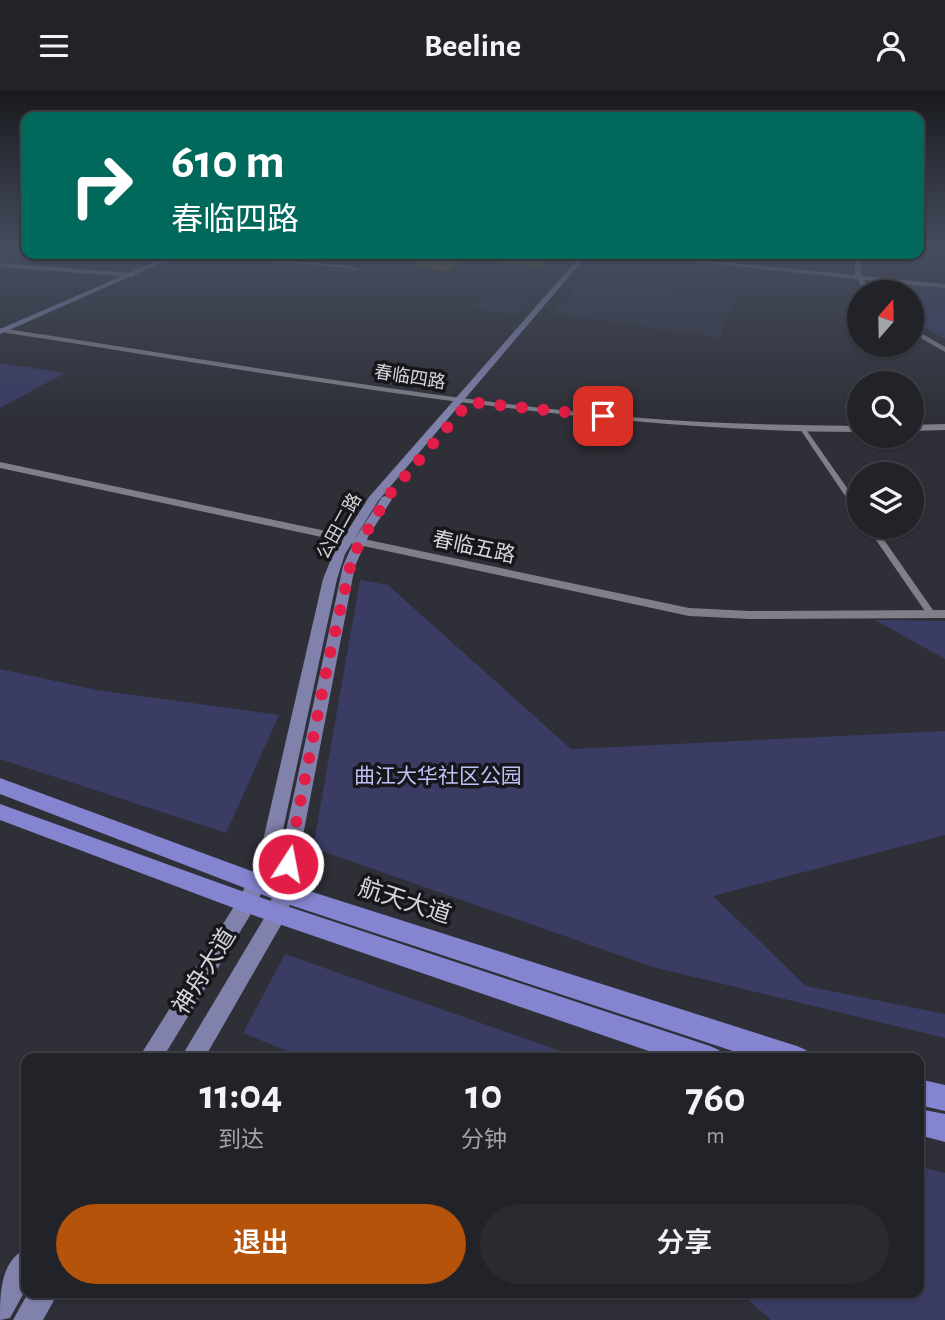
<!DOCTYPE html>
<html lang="zh">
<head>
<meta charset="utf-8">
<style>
  :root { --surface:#222329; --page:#2a2b31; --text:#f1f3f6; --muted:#a2a4a8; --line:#3f4046; --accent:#b45309 }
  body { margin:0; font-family:"Alegreya Sans","Noto Sans SC",sans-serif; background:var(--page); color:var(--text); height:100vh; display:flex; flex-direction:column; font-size:26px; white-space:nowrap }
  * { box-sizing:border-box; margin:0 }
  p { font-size:23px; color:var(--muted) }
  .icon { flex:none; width:38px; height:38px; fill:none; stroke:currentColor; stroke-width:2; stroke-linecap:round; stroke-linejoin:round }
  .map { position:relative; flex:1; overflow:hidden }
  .drawer { position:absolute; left:21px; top:962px; width:903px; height:245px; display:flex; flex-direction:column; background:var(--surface); border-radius:14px; box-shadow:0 2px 5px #0004,0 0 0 2px var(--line) }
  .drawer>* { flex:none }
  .top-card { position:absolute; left:21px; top:21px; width:903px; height:147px; border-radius:14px; box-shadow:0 2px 5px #0004,0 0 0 2px var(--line); background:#00695c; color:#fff; overflow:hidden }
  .needle { width:46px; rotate:20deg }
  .fabs { position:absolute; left:847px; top:189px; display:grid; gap:14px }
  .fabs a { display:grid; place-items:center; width:77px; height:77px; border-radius:50%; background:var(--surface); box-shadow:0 2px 5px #0004,0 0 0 2px var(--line); font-size:35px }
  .pin { position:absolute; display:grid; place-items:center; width:60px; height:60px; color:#fff; margin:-30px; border-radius:14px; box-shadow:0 4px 10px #0006 }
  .me { position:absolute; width:77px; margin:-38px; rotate:11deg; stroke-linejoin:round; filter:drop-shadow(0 0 5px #0008) }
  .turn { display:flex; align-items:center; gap:24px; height:147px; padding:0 35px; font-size:32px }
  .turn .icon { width:91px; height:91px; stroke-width:2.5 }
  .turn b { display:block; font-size:49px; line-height:60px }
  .eta { display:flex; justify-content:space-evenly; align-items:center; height:119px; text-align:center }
  .eta b { font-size:42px; font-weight:600; line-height:49px }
  .cta { display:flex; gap:14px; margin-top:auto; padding:14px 35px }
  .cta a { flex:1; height:80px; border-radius:42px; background:var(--accent); color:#fff; font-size:28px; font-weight:600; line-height:80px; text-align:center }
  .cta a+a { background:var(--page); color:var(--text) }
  header { display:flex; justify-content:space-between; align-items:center; height:91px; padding:0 35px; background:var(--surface); font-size:32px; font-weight:600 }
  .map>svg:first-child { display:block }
  .built { fill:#353745 }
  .green { fill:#3a3c63 }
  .building { fill:#655707 }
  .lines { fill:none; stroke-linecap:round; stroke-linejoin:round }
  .minor { fill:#7e7f89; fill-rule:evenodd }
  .tertiary { fill:#7e7f89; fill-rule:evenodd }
  .secondary { fill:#8182ac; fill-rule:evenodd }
  .primary { fill:#8484d0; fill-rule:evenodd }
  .route { stroke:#e11d48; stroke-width:12; stroke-dasharray:0 21.6 }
  .labels { text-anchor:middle; stroke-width:7; stroke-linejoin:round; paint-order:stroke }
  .far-street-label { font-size:18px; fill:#d4d5da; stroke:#17171b }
  .street-label { font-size:21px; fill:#d4d5da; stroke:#17171b }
  .park-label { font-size:21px; fill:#bdc2f6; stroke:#17171b }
  .near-street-label { font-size:24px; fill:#d4d5da; stroke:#17171b }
</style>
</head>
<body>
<header><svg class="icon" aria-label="menu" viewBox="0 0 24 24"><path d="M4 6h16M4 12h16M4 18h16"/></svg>Beeline<svg class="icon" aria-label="person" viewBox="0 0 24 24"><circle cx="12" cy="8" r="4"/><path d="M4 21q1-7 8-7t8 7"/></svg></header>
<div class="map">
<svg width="945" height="1229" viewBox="0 0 945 1229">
  <rect width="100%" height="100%" fill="#2e2f37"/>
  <path class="built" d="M 581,190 L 735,207 L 720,247 L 554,222 L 561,212 L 566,212 L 573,203 L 570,202 Z
    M 491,205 L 526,209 L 526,211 L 515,224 L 469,217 Z"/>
  <path class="green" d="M 891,191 L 945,196 L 945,248 L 912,229 L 912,201 L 886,201 L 880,194 Z
    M 0,272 L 65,282 L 0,317 Z
    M 360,489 L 388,494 L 571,658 L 945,640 L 945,744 L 713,805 L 806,895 L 945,923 L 945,947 L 653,876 L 313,757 Z
    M 875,529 L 945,530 L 945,568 Z
    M 0,578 L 97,599 L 279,624 L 226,742 L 0,668 Z
    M 285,863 L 583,968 L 307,968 L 243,942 Z
    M 919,1076 L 945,1082 L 945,1229 L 771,1229 L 741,1202 L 919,1202 Z"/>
  <path class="building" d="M 431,163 L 465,167 L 448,180 L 413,176 Z
    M 497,163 L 557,163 L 540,177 L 496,171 Z"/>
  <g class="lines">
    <path class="minor" d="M 233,163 L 237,163 L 235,165 L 349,175 L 358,179 L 356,180 L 348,177 L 230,167 Z
      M 801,337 L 805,337 L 859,414 L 859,421 L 856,421 L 800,338 Z
      M 867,436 L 875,436 L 935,522 L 937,524 L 935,526 L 929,526 Z"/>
    <path class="tertiary" d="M 620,163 L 638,163 L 855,184 L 855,163 L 861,163 L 861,185 L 945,193 L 945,197 L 864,189 L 871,201 L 865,201 L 857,188 Z
      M 0,172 L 132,182 L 135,184 L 132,186 L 0,176 Z
      M 0,237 C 213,269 426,308 641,327 C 714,333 786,334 859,335 L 859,341 C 570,340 285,284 0,241 Z
      M 912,237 L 945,256 L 945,261 L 912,242 Z
      M 945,333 L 945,339 L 912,340 L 912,334 Z
      M 0,371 L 689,517 L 750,520 L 945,519 L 945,527 L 750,528 L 689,525 L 0,377 Z"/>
    <path class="secondary" d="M 173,163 L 181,163 L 0,243 L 0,238 Z
      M 582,163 L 588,163 L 378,410 L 345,463 L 337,488 L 277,767 L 254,818 L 162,968 L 138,968 L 240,806 L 259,767 L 323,488 L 333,463 L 369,406 Z
      M 386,405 L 392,408 L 368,446 L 355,475 L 288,822 L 204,968 L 180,968 L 269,819 L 343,475 L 356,446 L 382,406 Z
      M 26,1158 L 26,1198 L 10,1227 L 0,1229 C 0,1203 0,1170 26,1158 Z
      M 28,1202 L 58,1202 L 43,1229 L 13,1229 Z"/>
    <path class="primary" d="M 0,687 L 284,792 L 797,955 L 806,959 L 810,968 L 757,968 L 284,812 L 0,703 Z
      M 0,713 L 247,802 L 710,955 L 719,959 L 723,968 L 672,968 L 247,822 L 0,729 Z
      M 919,988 L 945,994 L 945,1020 L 919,1014 Z
      M 919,1018 L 945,1023 L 945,1051 L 919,1044 Z"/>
  </g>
  <linearGradient id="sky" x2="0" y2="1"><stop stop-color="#191a1e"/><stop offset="0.48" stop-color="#464d5e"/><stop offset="1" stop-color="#464d5e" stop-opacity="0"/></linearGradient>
  <rect width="945" height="329" fill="url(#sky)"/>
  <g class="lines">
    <path class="route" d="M 288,773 L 329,567 L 353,464 L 388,405 L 469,311 L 603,325"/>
  </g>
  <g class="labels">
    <g class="far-street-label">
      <text transform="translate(410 286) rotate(9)" y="6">春临四路</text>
      <text transform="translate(339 435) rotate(-61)" y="6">公田二路</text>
    </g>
    <g class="street-label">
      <text transform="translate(474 456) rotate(12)" y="7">春临五路</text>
    </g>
    <g class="park-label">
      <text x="438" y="692">曲江大华社区公园</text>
    </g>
    <g class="near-street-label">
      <text transform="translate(405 810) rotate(18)" y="8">航天大道</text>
      <text transform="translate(204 880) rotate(-58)" y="8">神舟大道</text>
    </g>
  </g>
</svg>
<div class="fabs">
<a><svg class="needle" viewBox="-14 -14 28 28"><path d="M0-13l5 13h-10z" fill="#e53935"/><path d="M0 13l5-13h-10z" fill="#a2a4a8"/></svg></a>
<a><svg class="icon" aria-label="search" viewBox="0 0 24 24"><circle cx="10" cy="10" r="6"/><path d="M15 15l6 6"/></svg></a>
<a><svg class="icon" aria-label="layers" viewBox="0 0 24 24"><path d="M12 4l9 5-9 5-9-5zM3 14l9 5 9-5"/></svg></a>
</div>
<div class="pin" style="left:603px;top:325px;background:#d93025"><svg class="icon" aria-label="arrive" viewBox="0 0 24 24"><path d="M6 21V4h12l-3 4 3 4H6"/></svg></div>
<svg class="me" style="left:288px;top:773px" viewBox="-20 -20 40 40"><circle r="17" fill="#e11d48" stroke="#fff" stroke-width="3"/><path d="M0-11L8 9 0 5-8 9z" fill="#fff"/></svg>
<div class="top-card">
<div class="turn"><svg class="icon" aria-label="right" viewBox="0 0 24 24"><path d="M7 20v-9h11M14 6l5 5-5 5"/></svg><div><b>610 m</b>春临四路</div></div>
</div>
<section class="drawer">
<div class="eta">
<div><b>11:04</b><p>到达</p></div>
<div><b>10</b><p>分钟</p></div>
<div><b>760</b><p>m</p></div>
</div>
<div class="cta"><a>退出</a><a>分享</a></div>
</section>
</div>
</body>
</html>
